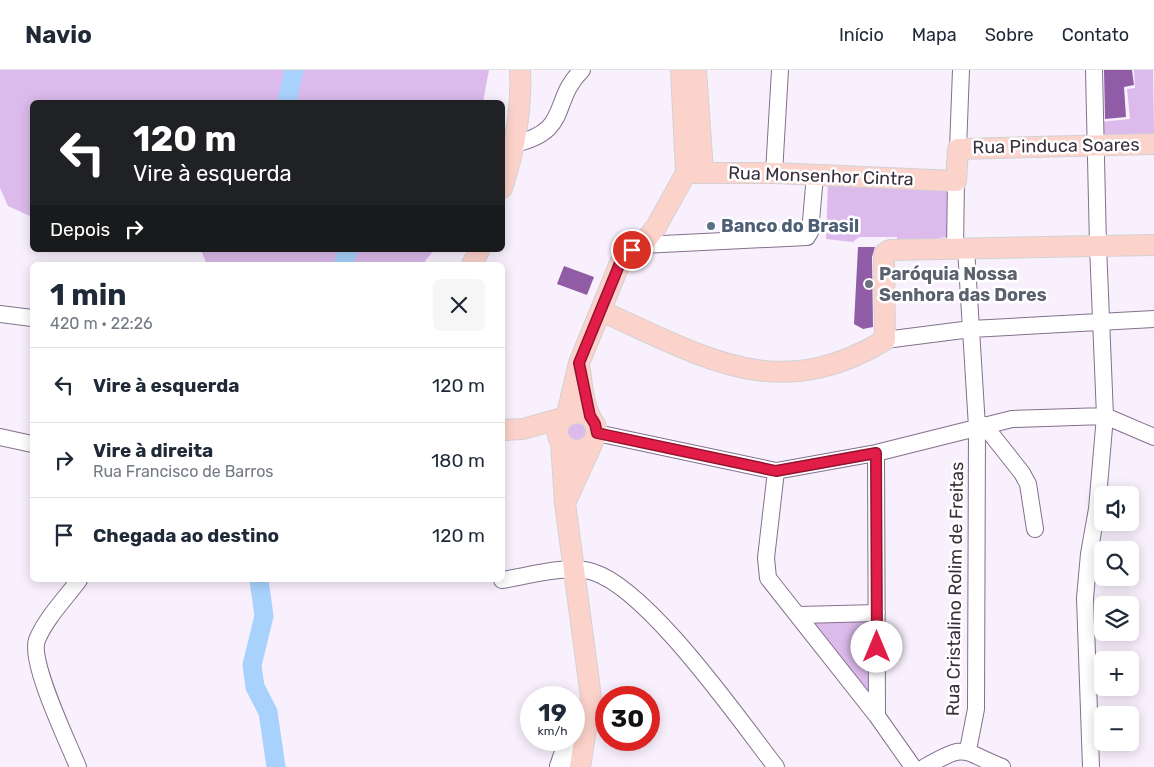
<!DOCTYPE html>
<html lang="pt">
<head>
<meta charset="utf-8">
<style>
  :root { --surface:#fff; --page:#f6f6f7; --text:#1f2937; --muted:#747a83; --line:#e0e1e3 }
  body { margin:0; font-family:Rubik,sans-serif; background:var(--page); color:var(--text); height:100vh; display:flex; flex-direction:column; font-size:19px; white-space:nowrap }
  * { box-sizing:border-box; margin:0 }
  p { font-size:16px; color:var(--muted) }
  .icon { flex:none; width:28px; height:28px; fill:none; stroke:currentColor; stroke-width:2; stroke-linecap:round; stroke-linejoin:round }
  .map { position:relative; flex:1; overflow:hidden }
  .side { position:absolute; left:30px; top:192px; width:475px; height:320px; display:flex; flex-direction:column; background:var(--surface); border-radius:8px; box-shadow:0 2px 12px #0003 }
  .side>* { flex:none }
  .top-card { position:absolute; left:30px; top:30px; width:475px; height:152px; border-radius:8px; box-shadow:0 2px 12px #0003; background:#202124; color:#fff; overflow:hidden }
  .controls { position:absolute; left:1094px; top:416px; display:grid; gap:10px }
  .controls a { display:grid; place-items:center; width:45px; height:45px; border-radius:8px; background:var(--surface); box-shadow:0 2px 12px #0003; font-size:25px }
  .speed { position:absolute; left:520px; top:616px; display:flex; gap:10px; font-size:25px; font-weight:700; text-align:center }
  .speed>* { display:grid; place-content:center; width:65px; height:65px; border-radius:50%; background:var(--surface); box-shadow:0 2px 12px #0003; line-height:1 }
  .speed small { font-size:12px; font-weight:400 }
  .speed .limit { border:8px solid #d22; background:#fff; color:#111 }
  .pin { position:absolute; display:grid; place-items:center; width:42px; height:42px; color:#fff; margin:-21px; border:2px solid #fff; border-radius:50%; box-shadow:0 1px 5px #0007 }
  .me { position:absolute; width:55px; margin:-28px; rotate:0deg; stroke-linejoin:round; filter:drop-shadow(0 0 4px #0008) }
  .turn { display:flex; align-items:center; gap:18px; height:105px; padding:0 20px; font-size:22px }
  .turn .icon { width:65px; height:65px; stroke-width:2.5 }
  .turn b { display:block; font-size:35px; line-height:42px }
  .then { display:flex; align-items:center; height:48px; padding:0 20px; background:#0003; gap:10px; font-size:19px }
  .round { display:grid; place-items:center; flex:none; width:52px; height:52px; border-radius:8px; background:var(--page) }
  .summary { display:flex; align-items:center; justify-content:space-between; height:85px; padding:0 20px }
  h1 { font-size:30px; font-weight:700; line-height:38px }
  ul { padding:0; list-style:none }
  li { display:flex; align-items:center; gap:15px; height:75px; padding:0 20px; border-top:1px solid var(--line) }
  li div { flex:1 }
  li b { display:block; font-size:19px }
  li em { font-style:normal }
  header { display:flex; align-items:center; gap:30px; box-sizing:border-box; height:70px; padding:0 25px; background:var(--surface); border-bottom:1px solid var(--line) }
  header strong { font-size:24px }
  nav { display:flex; gap:28px; margin-inline-start:auto; font-size:18px }
  .map>svg:first-child { display:block }
  .green { fill:#dcbaeb }
  .lines { fill:none; stroke-linecap:round; stroke-linejoin:round }
  .river { stroke:#a8d2fc; stroke-width:19 }
  .building { fill:#905ca5 }
  .minor-casing { stroke:#84708d; stroke-width:18 }
  .major-casing { stroke:#d3d1d4; stroke-width:22 }
  .minor { stroke:#fff; stroke-width:16 }
  .major { stroke:#fcd3cb; stroke-width:20 }
  .route-casing { stroke:#92132f; stroke-width:12 }
  .route { stroke:#e11d48; stroke-width:9 }
  .service-dot { fill:#5c6f8a; stroke:#fff; stroke-width:2 }
  .worship-dot { fill:#6b7280; stroke:#fff; stroke-width:2 }
  .labels { text-anchor:middle; stroke-width:5; stroke-linejoin:round; paint-order:stroke }
  .street-label { font-size:18px; fill:#38303c; stroke:#fff }
  .service-label { font-size:18px; font-weight:bold; fill:#4e5e75; stroke:#fff; text-anchor:start }
  .worship-label { font-size:18px; font-weight:bold; fill:#5b616d; stroke:#fff; text-anchor:start }
</style>
</head>
<body>
<header>
<strong>Navio</strong>
<nav><a>Início</a><a>Mapa</a><a>Sobre</a><a>Contato</a></nav>
</header>
<div class="map">
<svg width="1154" height="697" viewBox="0 0 1154 697">
  <rect width="100%" height="100%" fill="#f9f0fd"/>
  <path class="green" d="M 0,0 L 489,0 L 483,32 L 32,32 L 32,147 L 8,136 L 0,118 Z
    M 1134,0 L 1153,0 L 1154,64 L 1149,68 L 1100,69 L 1100,52 L 1130,49 L 1127,19 L 1135,18 Z
    M 828,110 L 953,113 L 951,166 L 897,175 L 897,167 L 859,167 L 853,172 L 826,169 Z
    M 201,180 L 434,180 L 422,195 L 207,195 Z
    M 581,352 L 585,357 L 586,364 L 580,371 L 572,372 L 564,356 Z
    M 873,550 L 872,622 L 865,624 L 814,557 L 813,552 Z"/>
  <g class="lines">
    <path class="river" d="M 287,32 L 294,0
      M 343,195 L 348,180
      M 259,510 L 264,546 L 252,595 L 255,617 L 268,642 L 276,697"/>
  </g>
  <path class="building" d="M 1104,0 L 1132,0 L 1134,15 L 1124,17 L 1126,47 L 1105,49 Z
    M 858,177 L 875,177 L 872,187 L 873,257 L 863,259 L 854,254 Z
    M 564,196 L 594,207 L 587,225 L 557,214 Z"/>
  <g class="lines">
    <g class="minor-casing">
      <path id="minor" d="M 514,74 C 572,61 550,31 582,0
        M 958,79 L 961,0
        M 774,103 L 780,0
        M 642,175 L 807,167 L 810,162 L 815,105
        M 966,178 L 977,357 L 976,639 L 968,680
        M 955,179 L 956,111
        M 0,244 L 32,248
        M 885,270 L 971,259 L 1154,249
        M 984,355 L 1022,403 L 1028,414 L 1035,459
        M 597,363 L 776,401 L 876,383 L 1012,349 L 1105,346 L 1154,367
        M 0,367 L 32,374
        M 876,383 L 877,646
        M 776,401 L 766,488 L 768,508 L 877,646 L 913,697
        M 502,510 C 528,506 568,494 593,502 C 648,519 738,648 776,697
        M 799,545 L 877,543
        M 574,652 L 576,644
        M 558,696 L 567,670
        M 78,697 C 68,672 29,592 37,570 C 46,548 65,529 79,510
        M 558,697 L 584,678
        M 925,697 C 968,672 961,681 1002,697
        M 1091,697 L 1085,528 L 1089,484 L 1097,439 L 1105,346 L 1098,176 L 1094,0"/>
    </g>
    <g class="major-casing">
      <path id="major" d="M 681,0 L 686,103
        M 696,0 L 703,101
        M 686,103 L 774,103 L 956,111 L 958,79 L 1154,74
        M 502,118 C 515,79 522,41 520,0
        M 472,195 L 479,180
        M 601,241 C 703,286 777,336 885,270 L 884,187 L 885,183 L 890,180 L 1154,175
        M 580,300 C 582,315 583,333 590,346 C 593,352 598,356 596,364 C 594,375 581,384 570,379 C 547,370 557,333 590,346
        M 567,344 L 579,293 L 620,193 L 632,180 L 642,175 L 656,157 L 686,103
        M 502,360 L 523,359 L 562,348
        M 561,372 L 565,433 L 591,627 L 580,697
        M 566,431 L 592,374"/>
    </g>
    <use href="#minor" class="minor"/>
    <use href="#major" class="major"/>
  </g>
  <g class="lines">
    <g class="route-casing">
      <path id="route" d="M 632,180 L 620,193 L 579,293 L 590,346 L 595,354 L 597,363 L 776,401 L 876,383 L 877,577"/>
    </g>
    <use href="#route" class="route"/>
  </g>
  <circle class="service-dot" cx="711" cy="156" r="5"/>
  <circle class="worship-dot" cx="869" cy="214" r="5"/>
  <g class="labels">
    <g class="street-label">
      <text transform="translate(1056 76) rotate(-1)" y="6">Rua Pinduca Soares</text>
      <text transform="translate(821 106) rotate(2)" y="6">Rua Monsenhor Cintra</text>
      <text transform="translate(955 519) rotate(-89)" y="6">Rua Cristalino Rolim de Freitas</text>
    </g>
    <g class="service-label">
      <text x="721" y="162">Banco do Brasil</text>
    </g>
    <g class="worship-label">
      <text x="879" y="210">Paróquia Nossa<tspan x="879" dy="21">Senhora das Dores</tspan></text>
    </g>
  </g>
</svg>
<div class="controls">
<a><svg class="icon" aria-label="sound" viewBox="0 0 24 24"><path d="M4 9h4l5-4v14l-5-4H4zM17 9q2 3 0 6"/></svg></a>
<a><svg class="icon" aria-label="search" viewBox="0 0 24 24"><circle cx="10" cy="10" r="6"/><path d="M15 15l6 6"/></svg></a>
<a><svg class="icon" aria-label="layers" viewBox="0 0 24 24"><path d="M12 4l9 5-9 5-9-5zM3 14l9 5 9-5"/></svg></a>
<a>+</a>
<a>−</a>
</div>
<div class="speed"><div>19<small>km/h</small></div><div class="limit">30</div></div>
<div class="pin" style="left:632px;top:180px;background:#d93025"><svg class="icon" aria-label="arrive" viewBox="0 0 24 24"><path d="M6 21V4h12l-3 4 3 4H6"/></svg></div>
<svg class="me" style="left:877px;top:577px" viewBox="-20 -20 40 40"><circle r="19" fill="#fff"/><path d="M0-13L10 11 0 6-10 11z" fill="#e11d48"/></svg>
<div class="top-card">
<div class="turn"><svg class="icon" aria-label="left" viewBox="0 0 24 24"><path d="M17 20v-9H6M10 6l-5 5 5 5"/></svg><div><b>120 m</b>Vire à esquerda</div></div>
<div class="then">Depois<svg class="icon" aria-label="right" viewBox="0 0 24 24"><path d="M7 20v-9h11M14 6l5 5-5 5"/></svg></div>
</div>
<section class="side">
<div class="summary"><div><h1>1 min</h1><p>420 m · 22:26</p></div><a class="round"><svg class="icon" aria-label="close" viewBox="0 0 24 24"><path d="M6 6l12 12M18 6L6 18"/></svg></a></div>
<ul>
<li><svg class="icon" aria-label="left" viewBox="0 0 24 24"><path d="M17 20v-9H6M10 6l-5 5 5 5"/></svg><div><b>Vire à esquerda</b></div><em>120 m</em></li>
<li><svg class="icon" aria-label="right" viewBox="0 0 24 24"><path d="M7 20v-9h11M14 6l5 5-5 5"/></svg><div><b>Vire à direita</b><p>Rua Francisco de Barros</p></div><em>180 m</em></li>
<li><svg class="icon" aria-label="arrive" viewBox="0 0 24 24"><path d="M6 21V4h12l-3 4 3 4H6"/></svg><div><b>Chegada ao destino</b></div><em>120 m</em></li>
</ul>
</section>
</div>
</body>
</html>
